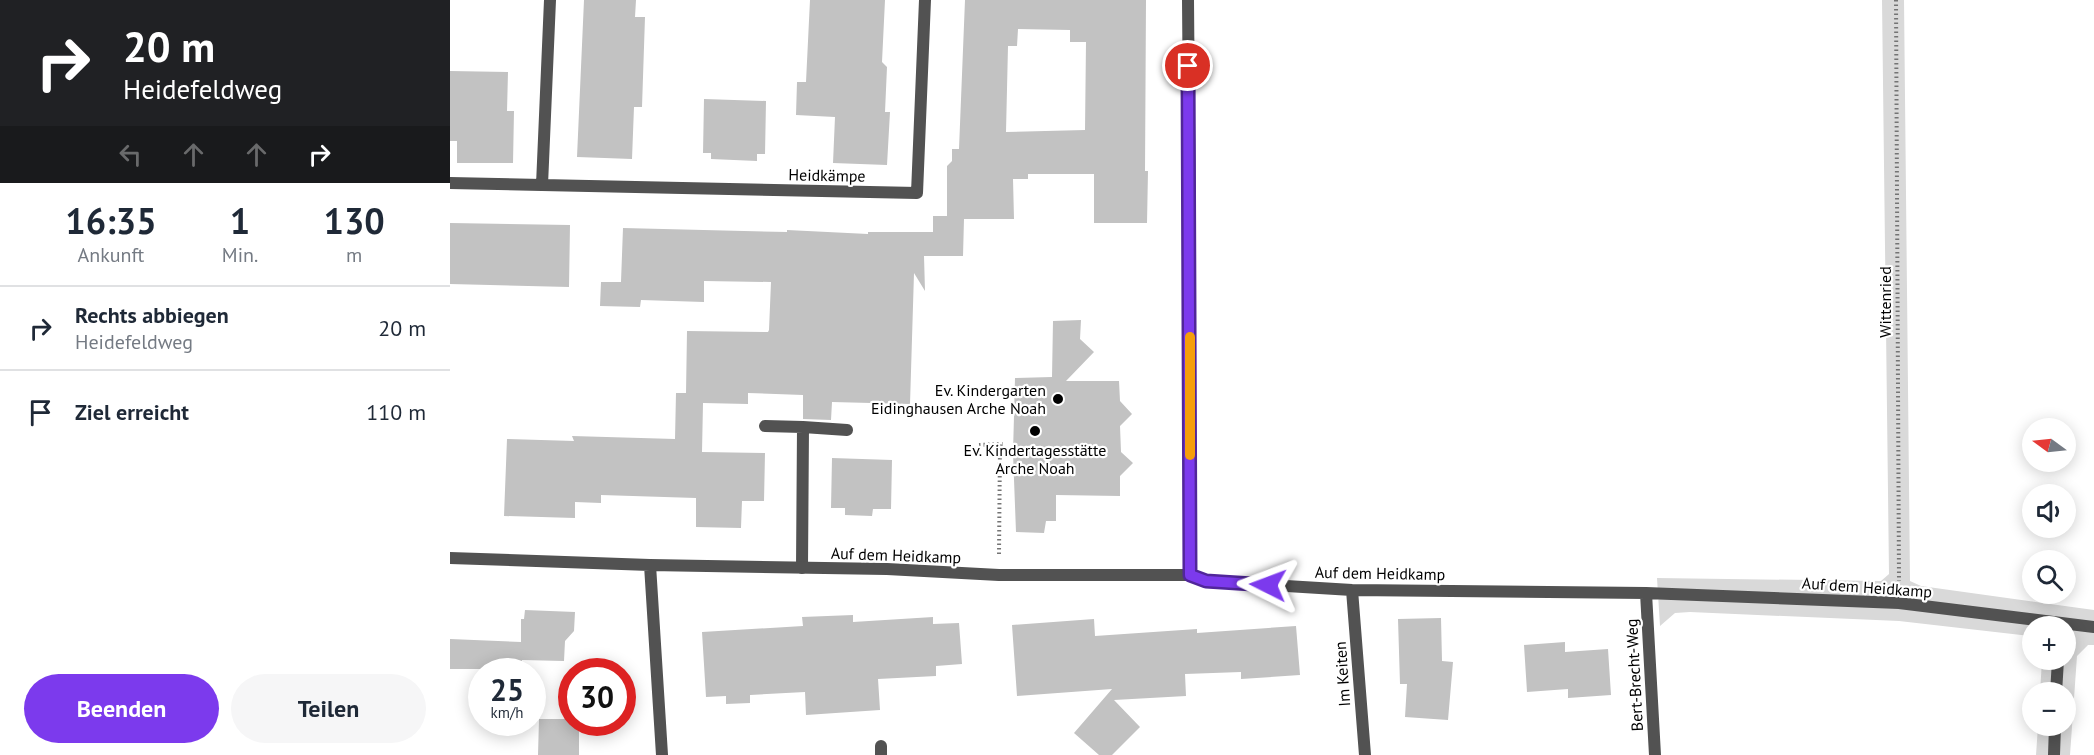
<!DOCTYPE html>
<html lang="de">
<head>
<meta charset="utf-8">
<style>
  :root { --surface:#fff; --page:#f6f6f7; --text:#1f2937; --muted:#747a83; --line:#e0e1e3; --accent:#7c3aed }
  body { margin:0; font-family:"PT Sans",sans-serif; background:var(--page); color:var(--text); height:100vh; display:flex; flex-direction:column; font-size:22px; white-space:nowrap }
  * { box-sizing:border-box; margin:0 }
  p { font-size:20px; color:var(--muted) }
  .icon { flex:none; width:33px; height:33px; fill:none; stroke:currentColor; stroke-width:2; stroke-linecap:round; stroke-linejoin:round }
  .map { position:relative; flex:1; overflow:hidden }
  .sheet { display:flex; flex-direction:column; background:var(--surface); width:450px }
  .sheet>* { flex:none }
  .guide { background:#202124; color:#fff; overflow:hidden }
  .needle { width:39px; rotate:285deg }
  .tools { position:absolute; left:1572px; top:418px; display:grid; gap:12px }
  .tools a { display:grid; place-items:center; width:54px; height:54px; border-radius:50%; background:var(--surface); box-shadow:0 3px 15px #0003; font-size:30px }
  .speed { position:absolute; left:18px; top:658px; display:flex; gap:12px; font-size:30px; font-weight:700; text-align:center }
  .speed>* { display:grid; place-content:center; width:78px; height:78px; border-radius:50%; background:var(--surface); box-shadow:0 3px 15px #0003; line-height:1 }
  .speed small { font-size:15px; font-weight:400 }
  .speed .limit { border:9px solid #d22; background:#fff; color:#111 }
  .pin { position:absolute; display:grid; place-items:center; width:51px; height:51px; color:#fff; margin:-26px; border:3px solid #fff; border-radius:50%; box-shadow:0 2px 6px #0007 }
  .me { position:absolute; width:66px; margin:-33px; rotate:273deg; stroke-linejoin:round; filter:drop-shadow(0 0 4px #0008) }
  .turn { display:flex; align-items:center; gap:21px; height:126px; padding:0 24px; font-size:27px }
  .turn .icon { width:78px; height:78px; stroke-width:2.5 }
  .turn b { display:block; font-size:42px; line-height:51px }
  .lanes { display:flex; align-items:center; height:57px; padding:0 24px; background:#0003; justify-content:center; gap:30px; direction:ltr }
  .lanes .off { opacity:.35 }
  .eta { display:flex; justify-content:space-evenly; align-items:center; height:102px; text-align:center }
  .eta b { font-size:36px; font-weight:800; line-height:42px }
  .primary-button { display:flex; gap:12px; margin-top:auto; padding:12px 24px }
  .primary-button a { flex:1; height:69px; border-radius:36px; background:var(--accent); color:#fff; font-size:24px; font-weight:800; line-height:69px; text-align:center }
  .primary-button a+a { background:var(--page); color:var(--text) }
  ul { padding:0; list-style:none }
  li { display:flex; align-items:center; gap:18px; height:84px; padding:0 24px; border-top:2px solid var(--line) }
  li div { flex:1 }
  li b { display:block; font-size:22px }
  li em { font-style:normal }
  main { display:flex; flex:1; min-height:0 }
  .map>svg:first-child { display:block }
  .green { fill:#d9d9d9 }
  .building { fill:#c2c2c2; fill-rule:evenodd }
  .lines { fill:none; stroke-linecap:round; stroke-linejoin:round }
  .path { stroke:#747474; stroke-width:4; stroke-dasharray:1.5 3; stroke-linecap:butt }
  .lane { stroke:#525252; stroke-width:12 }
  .street { stroke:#525252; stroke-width:12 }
  .route-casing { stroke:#51269a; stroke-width:15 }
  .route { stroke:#7c3aed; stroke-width:10 }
  .slow { stroke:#f59e0b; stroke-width:10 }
  .poi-dot { fill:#000; stroke:#fff; stroke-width:2 }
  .labels { text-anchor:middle; stroke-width:4.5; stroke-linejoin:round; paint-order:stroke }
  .street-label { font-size:16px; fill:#000; stroke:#fff }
  .poi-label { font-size:16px; fill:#000; stroke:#fff; text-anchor:end }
</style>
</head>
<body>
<main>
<section class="sheet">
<div class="guide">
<div class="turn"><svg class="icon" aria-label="right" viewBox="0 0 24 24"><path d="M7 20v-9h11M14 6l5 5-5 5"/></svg><div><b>20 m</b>Heidefeldweg</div></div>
<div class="lanes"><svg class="icon off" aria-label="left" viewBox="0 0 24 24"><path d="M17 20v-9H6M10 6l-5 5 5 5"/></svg><svg class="icon off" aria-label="ahead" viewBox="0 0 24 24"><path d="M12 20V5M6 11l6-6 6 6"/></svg><svg class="icon off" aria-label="ahead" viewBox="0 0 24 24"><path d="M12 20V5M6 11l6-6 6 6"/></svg><svg class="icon" aria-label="right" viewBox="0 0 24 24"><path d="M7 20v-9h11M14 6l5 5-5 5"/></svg></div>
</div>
<div class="eta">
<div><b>16:35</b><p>Ankunft</p></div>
<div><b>1</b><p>Min.</p></div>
<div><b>130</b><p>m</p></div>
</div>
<ul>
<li><svg class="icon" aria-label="right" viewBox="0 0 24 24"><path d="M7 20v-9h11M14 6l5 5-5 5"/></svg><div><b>Rechts abbiegen</b><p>Heidefeldweg</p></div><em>20 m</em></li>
<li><svg class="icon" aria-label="arrive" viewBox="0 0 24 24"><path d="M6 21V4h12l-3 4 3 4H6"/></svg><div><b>Ziel erreicht</b></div><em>110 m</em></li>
</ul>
<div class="primary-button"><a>Beenden</a><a>Teilen</a></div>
</section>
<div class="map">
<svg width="1644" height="755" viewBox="0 0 1644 755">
  <rect width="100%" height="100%" fill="#fff"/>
  <path class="green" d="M 1432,0 L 1454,0 L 1460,581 L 1471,586 L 1644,610 L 1644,645 L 1638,645 L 1627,656 L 1620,755 L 1586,755 L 1588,726 L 1616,726 L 1616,693 L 1590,693 L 1592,660 L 1616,660 L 1616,627 L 1582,627 L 1582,638 L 1580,636 L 1449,621 L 1240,612 L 1225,613 L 1210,626 L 1207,578 L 1431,581 L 1439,574 Z"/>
  <path class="building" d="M 134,0 L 186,0 L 185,17 L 195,17 L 192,107 L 184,107 L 182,159 L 127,157 Z
    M 360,0 L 435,0 L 432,62 L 437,67 L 435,112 L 440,112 L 437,165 L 383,163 L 385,117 L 346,115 L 347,82 L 356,82 Z
    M 515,0 L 696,0 L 695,171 L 698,171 L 697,223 L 644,223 L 644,174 L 578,174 L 578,179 L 563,179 L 564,219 L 514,219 L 513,256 L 474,256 L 475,291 L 464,273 L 460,404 L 382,402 L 381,420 L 353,419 L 353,395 L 298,393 L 298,404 L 253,403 L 252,452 L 315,453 L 314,501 L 292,501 L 291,528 L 246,527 L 246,498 L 151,495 L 151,503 L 125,502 L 125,518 L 54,516 L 57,439 L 124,441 L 122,436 L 225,439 L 226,393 L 236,393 L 237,331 L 318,332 L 319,330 L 321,282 L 254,281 L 254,302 L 191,300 L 190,307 L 150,306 L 151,282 L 171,282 L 173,228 L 337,232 L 337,230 L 418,234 L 418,232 L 483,232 L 483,216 L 497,216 L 497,166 L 502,161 L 502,149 L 509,149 ZM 568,29 L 620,30 L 620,42 L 636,42 L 635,130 L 556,132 L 558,46 L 567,46 Z
    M 0,71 L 58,72 L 57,111 L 64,111 L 63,163 L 7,163 L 7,141 L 0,141 Z
    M 254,99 L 316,101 L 315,154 L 307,154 L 307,161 L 261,159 L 261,153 L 253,153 Z
    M 0,223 L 120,225 L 119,287 L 0,284 Z
    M 631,320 L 630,339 L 644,352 L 616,381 L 669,381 L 670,401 L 682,414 L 670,426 L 671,452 L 683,463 L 670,476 L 670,496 L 606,495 L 606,521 L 596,521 L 594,533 L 566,532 L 563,453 L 565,378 L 602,377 L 603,321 Z
    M 382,458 L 442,460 L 441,509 L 423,509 L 422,516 L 395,515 L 395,508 L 381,508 Z
    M 75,610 L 125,612 L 124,631 L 115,641 L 114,661 L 72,660 L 72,672 L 44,672 L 44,669 L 0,669 L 0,639 L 71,642 L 71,619 L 74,619 Z
    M 403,615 L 403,622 L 483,617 L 483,624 L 509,623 L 512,664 L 486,666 L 486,676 L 428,679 L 430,710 L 356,715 L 355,692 L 300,695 L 300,703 L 276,704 L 276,696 L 256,697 L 252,632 L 353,626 L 352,617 Z
    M 991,618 L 992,661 L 1003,662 L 998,720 L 955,717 L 957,684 L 950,684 L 948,619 Z
    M 644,619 L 645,636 L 747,629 L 747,633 L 846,626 L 850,675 L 791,679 L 791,672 L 735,674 L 736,696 L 664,700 L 690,727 L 662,755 L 649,755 L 624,733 L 662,689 L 567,696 L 562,625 Z
    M 1115,642 L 1115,652 L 1158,649 L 1161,695 L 1118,698 L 1118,689 L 1077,692 L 1074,645 Z
    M 89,719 L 122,719 L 122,723 L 129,723 L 129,755 L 88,755 Z"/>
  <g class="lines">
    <path class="path" d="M 1446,0 L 1449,581
      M 529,445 L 550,444
      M 549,554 L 550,444 L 553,444"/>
    <path class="lane" d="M 315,426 L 353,427
      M 352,568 L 353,427 L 397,430
      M 431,746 L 431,755"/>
    <path class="street" d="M 738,0 L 740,243 L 740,575
      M 0,183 L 92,185 L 100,0
      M 92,185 L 467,193 L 475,0
      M 0,558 L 200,565 L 437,569 L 549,575 L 740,575 L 756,581 L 902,590 L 1196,593 L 1449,603 L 1644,627
      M 200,565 L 212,755
      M 902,590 L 915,755
      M 1196,593 L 1205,755
      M 1606,693 L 1608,660
      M 1604,755 L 1605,726"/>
  </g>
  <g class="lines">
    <g class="route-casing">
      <path id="route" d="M 738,66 L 740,575 L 756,581 L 818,585"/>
    </g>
    <use href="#route" class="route"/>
    <path class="slow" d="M 740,455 L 740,337"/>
  </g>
  <g class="poi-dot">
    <circle cx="608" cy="399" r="6"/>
    <circle cx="585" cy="431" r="6"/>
  </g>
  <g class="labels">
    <g class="street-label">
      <text transform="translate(377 175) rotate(1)" y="6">Heidkämpe</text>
      <text transform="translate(1435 302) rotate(-90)" y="6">Wittenried</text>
      <text transform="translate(446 555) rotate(2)" y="6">Auf dem Heidkamp</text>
      <text transform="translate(930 573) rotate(1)" y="6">Auf dem Heidkamp</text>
      <text transform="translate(1417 587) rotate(4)" y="6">Auf dem Heidkamp</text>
      <text transform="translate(892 674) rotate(-94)" y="6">Im Keiten</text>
      <text transform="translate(1184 675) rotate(-93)" y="6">Bert-Brecht-Weg</text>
    </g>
    <g class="poi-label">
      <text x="596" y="396">Ev. Kindergarten<tspan x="596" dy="18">Eidinghausen Arche Noah</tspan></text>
      <text x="585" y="456" text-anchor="middle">Ev. Kindertagesstätte<tspan x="585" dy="18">Arche Noah</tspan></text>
    </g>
  </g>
</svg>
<div class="tools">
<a><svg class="needle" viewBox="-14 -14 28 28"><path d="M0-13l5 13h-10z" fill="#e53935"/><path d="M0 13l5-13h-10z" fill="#747a83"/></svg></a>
<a><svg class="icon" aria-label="sound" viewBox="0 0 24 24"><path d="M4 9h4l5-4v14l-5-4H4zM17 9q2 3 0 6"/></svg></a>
<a><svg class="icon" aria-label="search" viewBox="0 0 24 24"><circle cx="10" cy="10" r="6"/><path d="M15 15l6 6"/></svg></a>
<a>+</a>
<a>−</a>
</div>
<div class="speed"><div>25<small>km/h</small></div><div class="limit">30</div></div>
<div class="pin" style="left:738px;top:66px;background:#d93025"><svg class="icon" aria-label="arrive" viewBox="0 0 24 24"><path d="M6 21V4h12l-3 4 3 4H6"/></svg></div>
<svg class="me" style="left:818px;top:585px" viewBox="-20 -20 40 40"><path d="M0-17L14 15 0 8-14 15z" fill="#7c3aed" stroke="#fff" stroke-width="4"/></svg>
</div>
</main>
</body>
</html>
